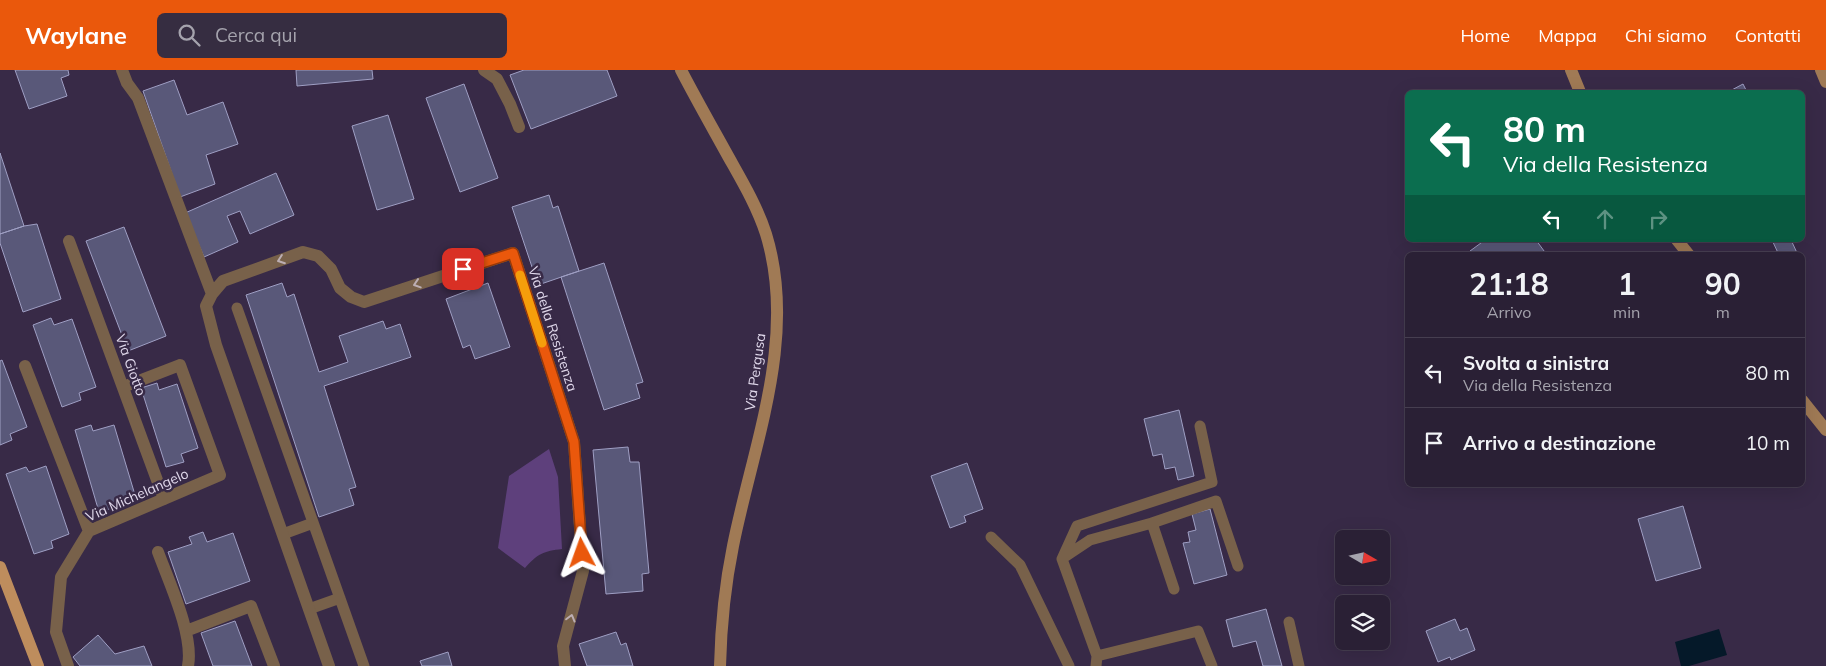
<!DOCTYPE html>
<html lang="it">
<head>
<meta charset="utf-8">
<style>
  :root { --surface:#2a2035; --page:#362d41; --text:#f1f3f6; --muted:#a5a3ad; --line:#463e50; --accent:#ea580c }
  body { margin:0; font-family:Mulish,sans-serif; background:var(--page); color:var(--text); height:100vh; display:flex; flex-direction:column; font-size:19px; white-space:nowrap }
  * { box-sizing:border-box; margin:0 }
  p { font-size:16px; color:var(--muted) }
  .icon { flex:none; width:28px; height:28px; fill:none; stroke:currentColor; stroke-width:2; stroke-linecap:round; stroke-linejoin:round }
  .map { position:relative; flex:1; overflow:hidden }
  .side { position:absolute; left:1405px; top:182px; width:400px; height:235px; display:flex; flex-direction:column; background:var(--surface); border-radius:8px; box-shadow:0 5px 20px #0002,0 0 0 1px var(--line) }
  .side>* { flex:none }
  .top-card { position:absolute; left:1405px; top:20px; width:400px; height:152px; border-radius:8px; box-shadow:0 5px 20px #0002,0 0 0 1px var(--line); background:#0b6e4f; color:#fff; overflow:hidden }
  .needle { width:32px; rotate:99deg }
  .buttons { position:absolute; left:1335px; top:460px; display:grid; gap:10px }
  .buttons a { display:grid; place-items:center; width:55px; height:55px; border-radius:8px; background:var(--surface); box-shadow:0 5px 20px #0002,0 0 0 1px var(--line); font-size:25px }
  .pin { position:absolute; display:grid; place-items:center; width:42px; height:42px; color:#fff; margin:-21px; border-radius:10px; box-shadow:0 2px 8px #0006 }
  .me { position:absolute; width:55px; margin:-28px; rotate:356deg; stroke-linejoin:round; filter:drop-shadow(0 0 4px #0008) }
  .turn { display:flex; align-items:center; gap:18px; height:105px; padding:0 15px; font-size:22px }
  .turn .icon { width:65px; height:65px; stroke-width:2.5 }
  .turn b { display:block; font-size:35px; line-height:42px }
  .lanes { display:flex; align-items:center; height:48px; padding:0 15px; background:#0003; justify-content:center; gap:25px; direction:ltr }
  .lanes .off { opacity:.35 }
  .eta { display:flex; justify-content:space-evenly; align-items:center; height:85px; text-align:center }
  .eta b { font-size:30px; font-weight:700; line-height:35px }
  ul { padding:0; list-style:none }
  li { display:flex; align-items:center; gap:15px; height:70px; padding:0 15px; border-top:1px solid var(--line) }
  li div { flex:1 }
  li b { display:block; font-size:19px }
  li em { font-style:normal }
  header { display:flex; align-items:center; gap:30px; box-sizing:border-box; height:70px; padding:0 25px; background:var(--accent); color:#fff }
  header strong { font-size:24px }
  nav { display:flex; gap:28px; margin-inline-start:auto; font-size:18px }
  .search { width:350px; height:45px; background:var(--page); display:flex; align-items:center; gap:12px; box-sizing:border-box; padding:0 18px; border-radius:8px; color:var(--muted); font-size:19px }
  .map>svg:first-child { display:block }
  .green { fill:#5e407c }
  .water { fill:#051929 }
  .building { fill:#595879; stroke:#9f9fc4 }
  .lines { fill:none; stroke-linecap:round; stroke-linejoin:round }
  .lane { stroke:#78614a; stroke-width:11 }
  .street { stroke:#78614a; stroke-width:12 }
  .secondary { stroke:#a07a55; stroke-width:12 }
  .primary { stroke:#be8d5d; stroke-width:12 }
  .oneway { stroke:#bcaeb3 }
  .route-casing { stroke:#983908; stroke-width:12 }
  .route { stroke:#ea580c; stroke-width:9 }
  .slow { stroke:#f59e0b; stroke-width:9 }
  .labels { text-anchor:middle; stroke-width:5; stroke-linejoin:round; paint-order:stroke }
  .street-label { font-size:14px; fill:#e0d8eb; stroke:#382a47 }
</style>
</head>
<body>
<header>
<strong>Waylane</strong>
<div class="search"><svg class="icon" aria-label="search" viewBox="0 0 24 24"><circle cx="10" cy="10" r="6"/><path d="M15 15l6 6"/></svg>Cerca qui</div>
<nav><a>Home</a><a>Mappa</a><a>Chi siamo</a><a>Contatti</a></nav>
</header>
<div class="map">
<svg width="1826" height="596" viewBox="0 0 1826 596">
  <rect width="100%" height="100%" fill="#382a47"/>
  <path class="green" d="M 549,379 L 558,407 L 562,479 C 544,481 537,484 525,498 L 498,478 L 509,406 Z"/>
  <path class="water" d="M 1719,559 L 1727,585 L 1689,596 L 1681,596 L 1675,572 Z"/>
  <path class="building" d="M 15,0 L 68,0 L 69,5 L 61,8 L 67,26 L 29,39 Z
    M 296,0 L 372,0 L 373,9 L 297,16 Z
    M 524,0 L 607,0 L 617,26 L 531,59 L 510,5 Z
    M 174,10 L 187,45 L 223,32 L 238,74 L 206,85 L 215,114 L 180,127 L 143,21 Z
    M 464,14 L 498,108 L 460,122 L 426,28 Z
    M 1743,14 L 1747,22 L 1728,22 Z
    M 388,45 L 414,129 L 377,140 L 352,56 Z
    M 0,83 L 24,156 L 0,164 Z
    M 276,103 L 294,145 L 250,164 L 240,141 L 227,146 L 238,172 L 204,187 L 185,143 Z
    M 549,125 L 553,138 L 558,136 L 579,201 L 538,215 L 512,137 Z
    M 37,154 L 61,229 L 23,242 L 0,173 L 0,164 L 24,156 Z
    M 124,157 L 166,266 L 128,281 L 86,171 Z
    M 1485,170 L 1536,170 L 1547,185 L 1472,185 L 1470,181 Z
    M 1772,170 L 1791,170 L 1798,185 L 1779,185 Z
    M 604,193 L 643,312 L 636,314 L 640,328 L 604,340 L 561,207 Z
    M 282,213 L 287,227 L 294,224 L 319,302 L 348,292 L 339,266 L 383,251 L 386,259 L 400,254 L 411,287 L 324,316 L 356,417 L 349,419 L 354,435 L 319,447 L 246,225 Z
    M 488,213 L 510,277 L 475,289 L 470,275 L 463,278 L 446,229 Z
    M 51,248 L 54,255 L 72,249 L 96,317 L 79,323 L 81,330 L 62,337 L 33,255 Z
    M 2,290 L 27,357 L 10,364 L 12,370 L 0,375 L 0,291 Z
    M 157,313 L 159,320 L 177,314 L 198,378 L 181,384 L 184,392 L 166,397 L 141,318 Z
    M 1179,340 L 1194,406 L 1178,410 L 1175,397 L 1165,399 L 1162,384 L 1153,386 L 1144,349 Z
    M 91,355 L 93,361 L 114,355 L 135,425 L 118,430 L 119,436 L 99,442 L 75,360 Z
    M 628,377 L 630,392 L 639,392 L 649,503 L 642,504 L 643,521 L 606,524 L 593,380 Z
    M 967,393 L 983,439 L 964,446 L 966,452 L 950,458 L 931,406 Z
    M 46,396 L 69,464 L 51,471 L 53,478 L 34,484 L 6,404 L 26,397 L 29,402 Z
    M 1683,436 L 1701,498 L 1656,511 L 1638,449 Z
    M 1210,439 L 1227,505 L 1194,514 L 1183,473 L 1190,472 L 1188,462 L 1196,460 L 1192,444 Z
    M 203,462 L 207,472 L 233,463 L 250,511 L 186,534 L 168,482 L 192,474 L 189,467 Z
    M 1266,539 L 1282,596 L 1263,596 L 1256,571 L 1233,577 L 1226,550 Z
    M 1455,549 L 1460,561 L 1467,558 L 1475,580 L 1451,590 L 1450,587 L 1438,592 L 1426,561 Z
    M 235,551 L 252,596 L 213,596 L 201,563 Z
    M 616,562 L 621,575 L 626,573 L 633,596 L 587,596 L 579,574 Z
    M 98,565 L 115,584 L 144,576 L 152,596 L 80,596 L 73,587 Z
    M 448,582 L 452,596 L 422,596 L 420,591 Z"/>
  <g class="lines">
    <path class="lane" d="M 237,238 L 364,596
      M 1152,453 L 1216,431 L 1238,496
      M 283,464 L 313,453
      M 991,467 L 1020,495 L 1069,596
      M 1063,488 L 1090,470 L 1152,453 L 1174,519
      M 309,539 L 340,528
      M 1289,552 L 1299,596
      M 1097,586 L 1198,561 L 1212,596
      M 1096,596 L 1097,586 L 1062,489 L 1077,456 L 1212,412 L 1200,356"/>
    <path class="street" d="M 122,0 L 127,13 L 138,28 L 212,224
      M 484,0 L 497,9 L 510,34 L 519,57
      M 69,171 L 164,429
      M 25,296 L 89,461
      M 158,482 C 169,512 194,565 188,596
      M 186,561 L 251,536 L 274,596
      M 68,596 L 56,562 L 61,507 L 89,461 L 220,405 L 180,295 L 123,317
      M 329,596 L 216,275 L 206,236 L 212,224 L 223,211 L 303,182 L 318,186 L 331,199 L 340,218 L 351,227 L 364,232 L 513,183 L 574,372 L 583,501 L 563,576 L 565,596"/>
    <path class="secondary" d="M 681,0 C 696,29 712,57 728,86 C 742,111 757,136 766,164 C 798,268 753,375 733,476 C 725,515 721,556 720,596
      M 1571,0 L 1580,22
      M 1821,0 L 1826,12
      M 1677,170 L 1689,185
      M 1802,330 L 1826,360"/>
    <path class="primary" d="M 0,497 L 38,596"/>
  </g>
  <defs><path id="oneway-chevron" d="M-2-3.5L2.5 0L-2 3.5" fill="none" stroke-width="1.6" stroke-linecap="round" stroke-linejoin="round" transform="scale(1.25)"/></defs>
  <g class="oneway">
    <use href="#oneway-chevron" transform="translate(281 190) rotate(160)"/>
    <use href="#oneway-chevron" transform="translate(417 214) rotate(162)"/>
    <use href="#oneway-chevron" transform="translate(571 548) rotate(-75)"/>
  </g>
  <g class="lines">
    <g class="route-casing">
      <path id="route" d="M 463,199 L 513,183 L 574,372 L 582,483"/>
    </g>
    <use href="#route" class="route"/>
    <path class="slow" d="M 520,205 L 542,273"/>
  </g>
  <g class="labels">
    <g class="street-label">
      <text transform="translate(553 259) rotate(72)" y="5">Via della Resistenza</text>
      <text transform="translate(131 295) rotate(70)" y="5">Via Giotto</text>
      <text transform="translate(755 302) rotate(-82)" y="5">Via Pergusa</text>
      <text transform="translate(137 425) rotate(-24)" y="5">Via Michelangelo</text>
    </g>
  </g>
</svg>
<div class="buttons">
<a><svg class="needle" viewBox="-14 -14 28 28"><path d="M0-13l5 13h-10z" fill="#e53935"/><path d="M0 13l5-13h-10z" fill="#a5a3ad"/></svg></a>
<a><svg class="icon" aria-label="layers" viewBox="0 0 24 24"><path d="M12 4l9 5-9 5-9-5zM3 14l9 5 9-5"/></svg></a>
</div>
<div class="pin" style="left:463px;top:199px;background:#d93025"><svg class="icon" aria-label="arrive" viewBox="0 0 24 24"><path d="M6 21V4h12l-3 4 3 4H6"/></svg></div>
<svg class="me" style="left:582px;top:483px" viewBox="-20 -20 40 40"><path d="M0-17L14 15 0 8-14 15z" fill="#ea580c" stroke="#fff" stroke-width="4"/></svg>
<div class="top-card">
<div class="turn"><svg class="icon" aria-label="left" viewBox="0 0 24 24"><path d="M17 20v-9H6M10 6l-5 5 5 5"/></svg><div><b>80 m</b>Via della Resistenza</div></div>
<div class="lanes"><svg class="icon" aria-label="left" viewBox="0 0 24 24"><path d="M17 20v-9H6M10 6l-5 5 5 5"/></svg><svg class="icon off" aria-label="ahead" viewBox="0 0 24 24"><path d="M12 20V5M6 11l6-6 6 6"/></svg><svg class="icon off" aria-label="right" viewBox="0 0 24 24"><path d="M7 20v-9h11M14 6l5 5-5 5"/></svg></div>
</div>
<section class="side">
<div class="eta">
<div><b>21:18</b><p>Arrivo</p></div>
<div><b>1</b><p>min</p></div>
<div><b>90</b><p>m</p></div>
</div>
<ul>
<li><svg class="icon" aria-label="left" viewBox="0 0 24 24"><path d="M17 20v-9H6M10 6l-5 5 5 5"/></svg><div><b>Svolta a sinistra</b><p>Via della Resistenza</p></div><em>80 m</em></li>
<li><svg class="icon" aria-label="arrive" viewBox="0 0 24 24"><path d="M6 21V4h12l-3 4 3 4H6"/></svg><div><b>Arrivo a destinazione</b></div><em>10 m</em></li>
</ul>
</section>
</div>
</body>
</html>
